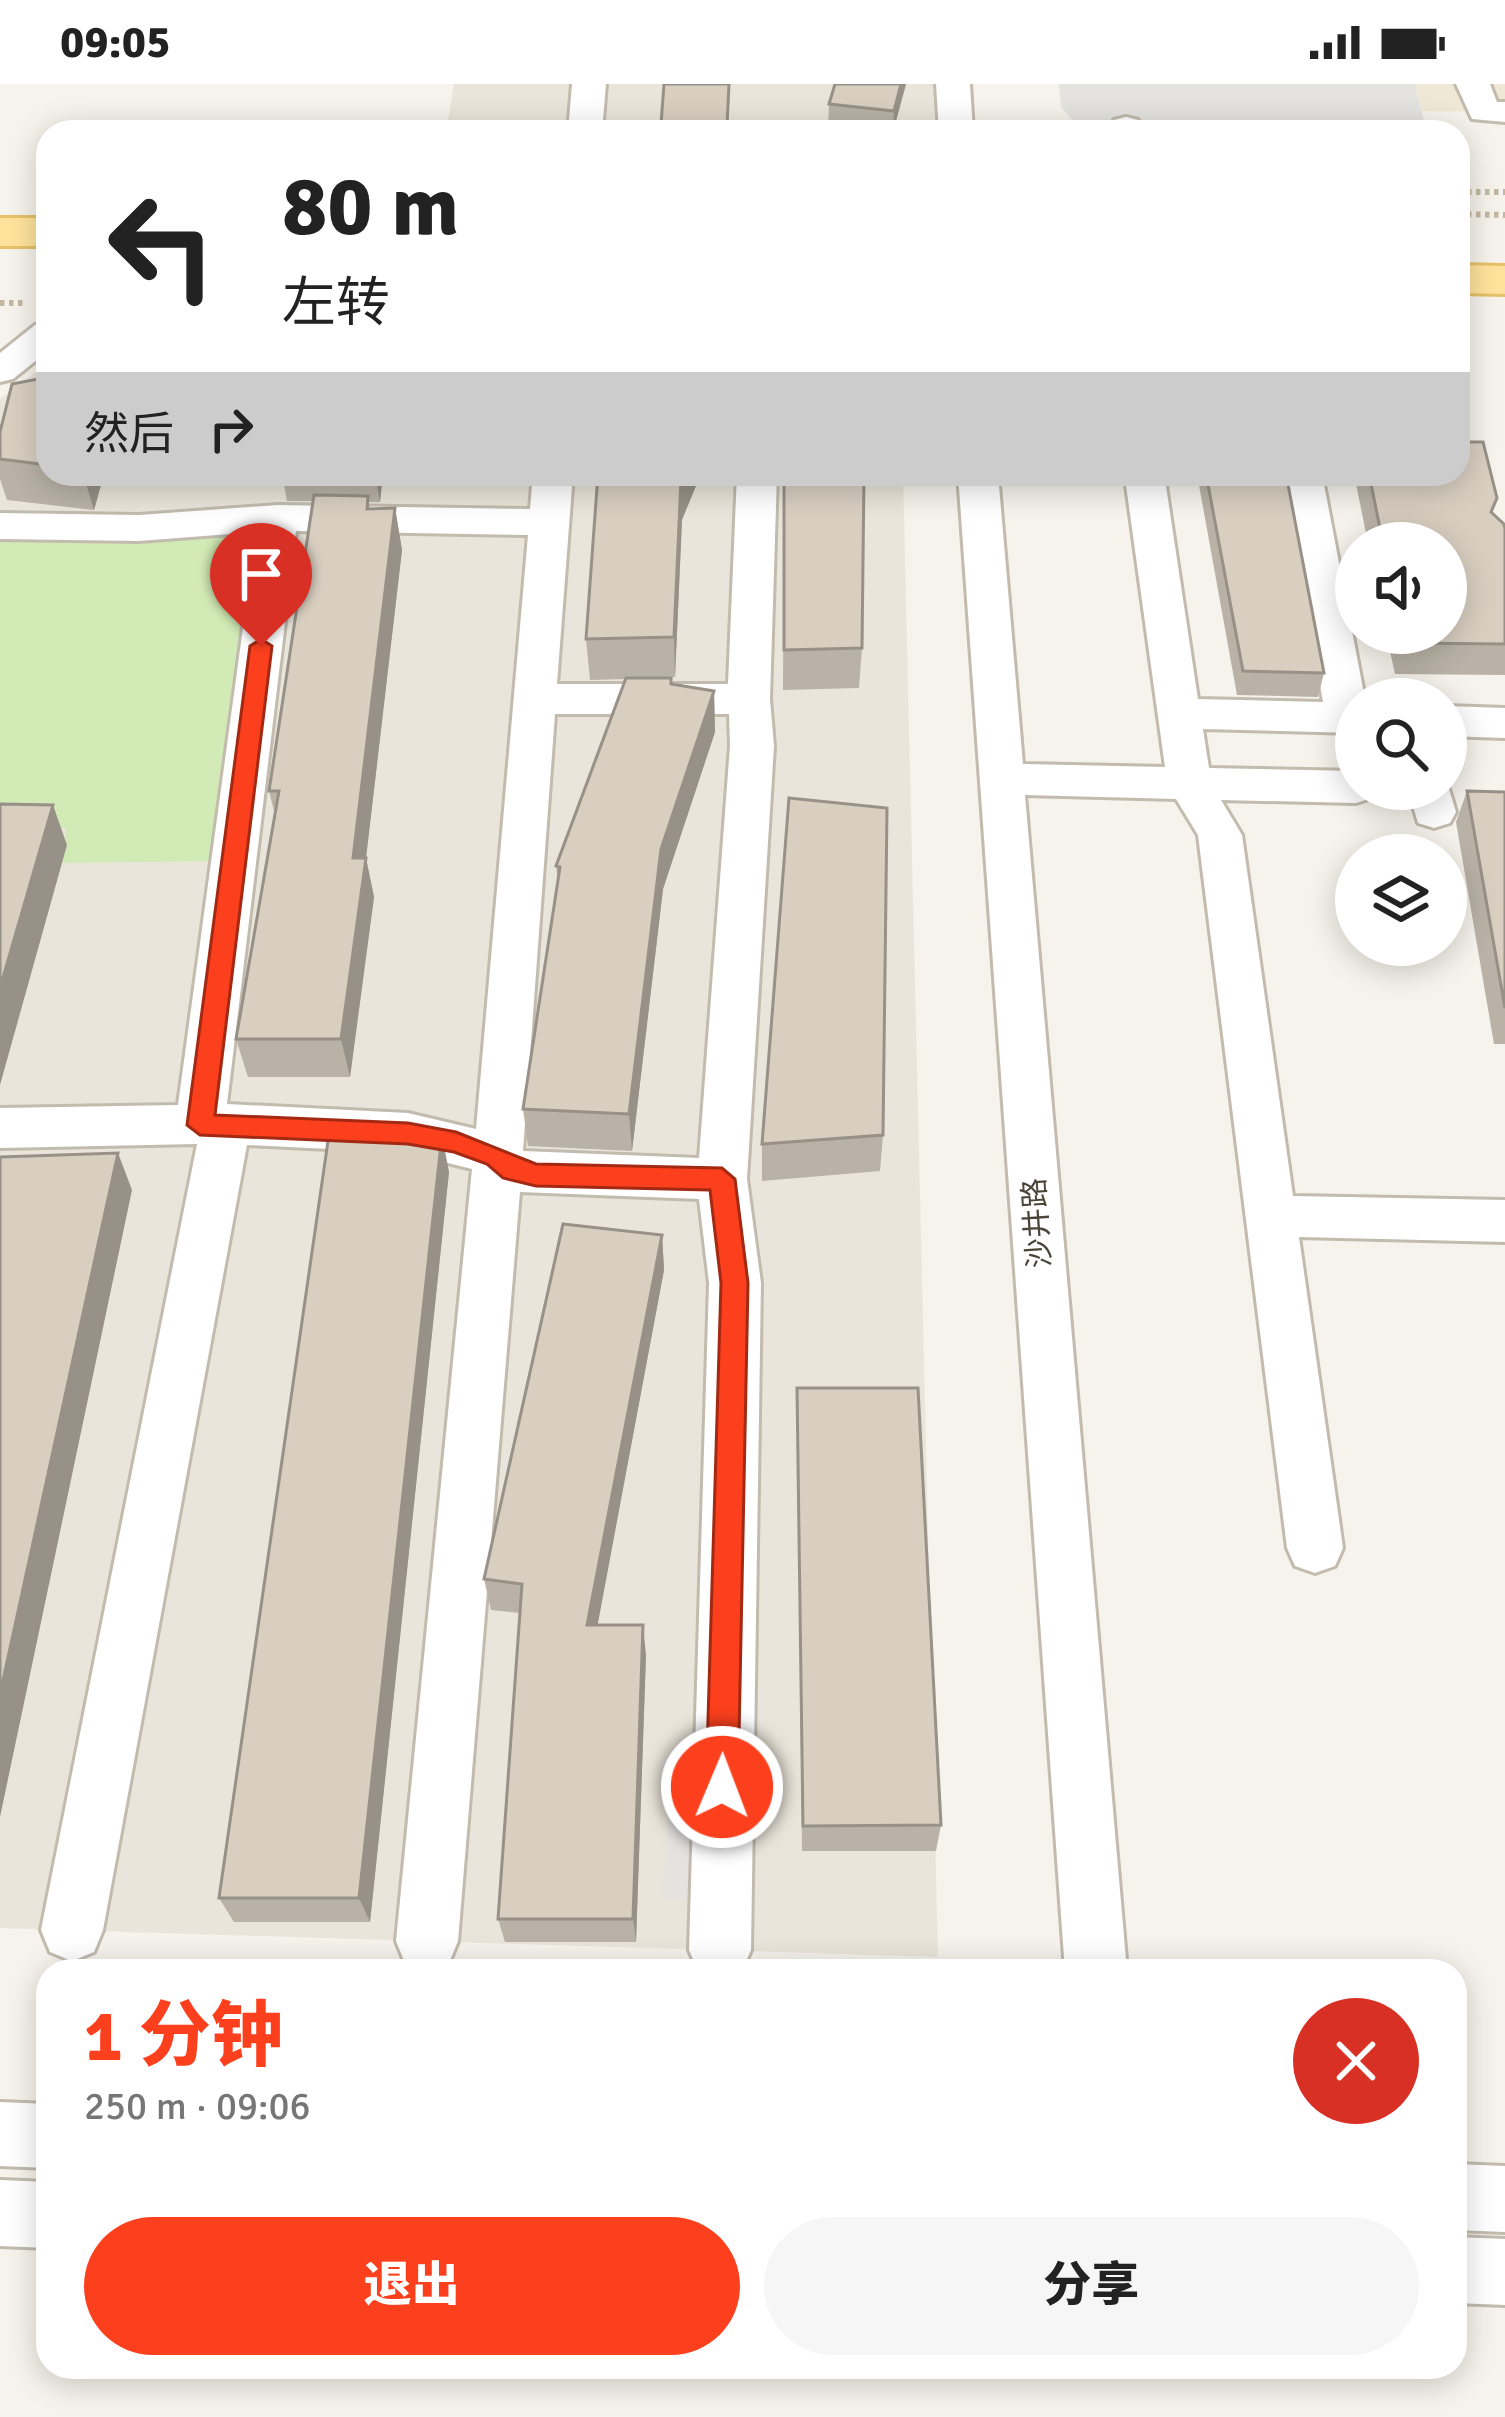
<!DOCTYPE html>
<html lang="zh">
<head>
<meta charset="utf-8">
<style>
  :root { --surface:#fff; --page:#f6f6f6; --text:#222; --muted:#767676; --accent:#fc3f1d }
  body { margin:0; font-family:Signika,"Noto Sans SC",sans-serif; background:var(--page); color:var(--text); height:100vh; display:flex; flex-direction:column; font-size:45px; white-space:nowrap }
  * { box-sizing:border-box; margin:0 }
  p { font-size:39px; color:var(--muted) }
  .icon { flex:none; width:66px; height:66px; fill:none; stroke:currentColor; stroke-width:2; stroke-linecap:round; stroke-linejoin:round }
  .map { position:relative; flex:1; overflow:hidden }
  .drawer { position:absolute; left:36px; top:1875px; width:1431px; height:420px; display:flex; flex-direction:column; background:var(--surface); border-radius:36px; box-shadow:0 6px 30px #0003 }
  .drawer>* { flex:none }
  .guide { position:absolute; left:36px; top:36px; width:1434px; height:366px; border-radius:36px; box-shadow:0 6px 30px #0003; background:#fff; color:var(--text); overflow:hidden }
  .controls { position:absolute; left:1335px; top:438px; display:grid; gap:24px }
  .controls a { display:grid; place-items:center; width:132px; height:132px; border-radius:50%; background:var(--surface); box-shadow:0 6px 30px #0003; font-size:60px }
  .pin { position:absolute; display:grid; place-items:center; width:102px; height:102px; color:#fff; margin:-123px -51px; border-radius:50% 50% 50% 0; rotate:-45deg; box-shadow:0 0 12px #0007 }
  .pin .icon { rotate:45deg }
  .me { position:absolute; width:132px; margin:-66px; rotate:1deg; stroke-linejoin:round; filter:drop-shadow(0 0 9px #0008) }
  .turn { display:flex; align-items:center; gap:42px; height:252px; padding:0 48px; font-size:54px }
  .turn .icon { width:156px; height:156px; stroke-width:2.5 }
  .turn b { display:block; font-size:84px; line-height:102px }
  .then { display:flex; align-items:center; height:114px; padding:0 48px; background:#0003; gap:24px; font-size:45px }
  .round { display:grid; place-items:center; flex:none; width:126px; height:126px; border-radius:63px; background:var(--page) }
  .summary { display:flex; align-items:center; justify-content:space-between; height:204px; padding:0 48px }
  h1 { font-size:72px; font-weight:800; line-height:90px; color:var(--accent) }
  .action { display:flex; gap:24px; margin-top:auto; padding:24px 48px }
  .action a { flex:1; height:138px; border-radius:72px; background:var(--accent); color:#fff; font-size:48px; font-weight:800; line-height:138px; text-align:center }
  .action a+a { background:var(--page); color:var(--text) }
  .status { display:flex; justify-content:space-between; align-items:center; height:84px; padding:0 60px; background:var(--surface); direction:ltr }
  .status svg { height:33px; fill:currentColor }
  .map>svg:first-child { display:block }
  .residential { fill:#eae5da }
  .education { fill:#efe8d6 }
  .green { fill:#d2eab5 }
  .parking { fill:#e5e3e0 }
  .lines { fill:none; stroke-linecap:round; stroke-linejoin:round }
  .minor-casing { stroke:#c2bbae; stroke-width:6 }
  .major-casing { stroke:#e6c16a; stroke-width:6 }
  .path { stroke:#c4b79f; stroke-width:6; stroke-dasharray:4.5 4.5; stroke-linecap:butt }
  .minor { fill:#fff; fill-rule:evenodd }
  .major { fill:#ffe39c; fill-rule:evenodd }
  .wall { fill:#bab2a6 }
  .shaded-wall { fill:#979187 }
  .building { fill:#d8cfc1; stroke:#979187; stroke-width:3 }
  .route { fill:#fc3f1d; stroke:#a42913; stroke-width:3 }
  .labels { text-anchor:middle; stroke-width:12; stroke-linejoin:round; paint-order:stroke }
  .street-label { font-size:30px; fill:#4b4439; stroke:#fff }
</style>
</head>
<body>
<div class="status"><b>09:05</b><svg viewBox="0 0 49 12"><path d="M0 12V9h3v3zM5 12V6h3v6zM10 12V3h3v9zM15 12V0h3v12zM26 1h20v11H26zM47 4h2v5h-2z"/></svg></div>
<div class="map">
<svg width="1505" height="2333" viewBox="0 0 1505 2333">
  <rect width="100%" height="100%" fill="#f6f3ec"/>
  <path class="residential" d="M 454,0 L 935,0 L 941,48 L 446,48 Z
    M 48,279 L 48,390 L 903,390 L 938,1873 L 0,1844 L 0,315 Z"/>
  <path class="education" d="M 1415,0 L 1505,0 L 1505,28 L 1422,27 Z"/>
  <path class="green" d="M 278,434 L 234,777 L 62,779 L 66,744 L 0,745 L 0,442 Z"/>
  <path class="parking" d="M 1059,0 L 1415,0 L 1426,45 L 1078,43 L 1061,23 Z
    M 674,1667 L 723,1667 L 721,1814 L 662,1815 Z"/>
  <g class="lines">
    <g class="minor-casing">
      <path id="minor" d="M 572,0 L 606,0 L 602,48 L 568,48 Z
        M 936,0 L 970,0 L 973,48 L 939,48 Z
        M 1456,0 L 1490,0 L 1497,18 L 1505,18 L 1505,38 L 1472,35 Z
        M 1126,33 L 1138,36 L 1144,48 L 1110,48 L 1114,36 Z
        M 48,238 L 48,267 L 13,295 L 0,298 L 0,269 L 35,241 Z
        M 533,390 L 573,390 L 557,600 L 728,600 L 737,390 L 777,390 L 770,615 L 774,662 L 747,1095 L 761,1199 L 751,1866 L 742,1887 L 698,1887 L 689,1866 L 709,1199 L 699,1115 L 520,1108 L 458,1857 L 449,1879 L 425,1887 L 405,1879 L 396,1857 L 472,1085 L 408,1069 L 247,1061 L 103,1846 L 94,1868 L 72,1877 L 50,1868 L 41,1846 L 197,1060 L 0,1064 L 0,1024 L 178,1021 L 256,448 L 139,457 L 0,455 L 0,429 L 139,431 L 278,421 L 530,425 ZM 296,447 L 528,451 L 476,1045 L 408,1029 L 227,1020 ZM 555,630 L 729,630 L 730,662 L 699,1074 L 523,1067 Z
        M 958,390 L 998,390 L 1023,680 L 1165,683 L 1126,401 L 1134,390 L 1174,390 L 1166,402 L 1198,615 L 1323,618 L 1282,390 L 1322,390 L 1365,615 L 1356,615 L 1356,649 L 1203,645 L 1209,684 L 1356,687 L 1356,705 L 1377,705 L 1372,714 L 1356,719 L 1221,716 L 1242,751 L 1293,1112 L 1505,1116 L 1505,1158 L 1299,1153 L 1343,1464 L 1335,1482 L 1315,1489 L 1295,1482 L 1287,1464 L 1198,751 L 1176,715 L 1025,711 L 1127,1887 L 1065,1887 Z
        M 1446,622 L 1505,624 L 1505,654 L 1446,652 Z
        M 1446,695 L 1456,728 L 1450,739 L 1434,744 L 1418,739 L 1408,705 L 1446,705 Z
        M 0,2018 L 48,2020 L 48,2084 L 0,2082 Z
        M 1455,2080 L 1505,2082 L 1505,2148 L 1455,2146 Z
        M 0,2096 L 48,2098 L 48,2164 L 0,2162 Z
        M 1455,2153 L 1505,2155 L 1505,2221 L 1455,2219 Z"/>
    </g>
    <g class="major-casing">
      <path id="major" d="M 0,134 L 48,134 L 48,162 L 0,162 Z
        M 1458,181 L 1505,182 L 1505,210 L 1458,209 Z"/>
    </g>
    <path class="path" d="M 1458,108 L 1505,108
      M 1458,130 L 1505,131
      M 0,219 L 23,219"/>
    <use href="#minor" class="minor"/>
    <use href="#major" class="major"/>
  </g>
  <path class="wall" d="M 730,0 L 728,48 L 661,48 L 661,40 Z
    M 835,0 L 906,0 L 893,48 L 858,48 L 828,45 L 829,20 Z
    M 48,293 L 48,390 L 104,390 L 94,426 L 7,416 L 0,395 L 0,348 Z
    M 282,390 L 383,390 L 380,418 L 369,418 L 370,425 L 395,424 L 402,466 L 366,774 L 374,813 L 350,993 L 248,993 L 236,955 L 275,731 L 269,707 L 313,417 L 287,417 Z
    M 784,390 L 862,564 L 859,604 L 783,606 Z
    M 1197,390 L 1286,390 L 1324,589 L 1318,613 L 1237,611 Z
    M 1354,390 L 1458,390 L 1497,414 L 1492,430 L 1505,445 L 1505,591 L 1395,590 L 1386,549 L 1446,549 L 1446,459 L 1368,459 Z
    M 682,436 L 675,593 L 649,594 L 714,607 L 715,648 L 663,805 L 632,1067 L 528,1062 L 523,1025 L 558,801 L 556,782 L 626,595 L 590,596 L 586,555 Z
    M 1467,707 L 1505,708 L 1505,960 L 1494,960 L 1456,738 Z
    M 883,1051 L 880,1087 L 762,1097 L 762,1060 Z
    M 449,1088 L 370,1838 L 234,1838 L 219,1814 Z
    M 662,1151 L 664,1186 L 597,1541 L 646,1571 L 636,1858 L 505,1858 L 498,1835 L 520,1529 L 491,1526 L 484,1495 Z
    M 797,1304 L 941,1741 L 936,1767 L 802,1767 Z"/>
  <path class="shaded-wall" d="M 901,0 L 906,0 L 893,48 L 894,27 Z
    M 83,390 L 104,390 L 94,426 Z
    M 375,390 L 383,390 L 380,418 Z
    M 683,390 L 701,390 L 682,436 L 675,593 L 674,553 L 681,395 Z
    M 395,424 L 402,466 L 366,774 L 374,813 L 350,993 L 341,955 L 353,774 Z
    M 714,607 L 715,648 L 663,805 L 632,1067 L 629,1030 L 661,765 Z
    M 53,721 L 67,761 L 0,1001 L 0,904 Z
    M 442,1051 L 449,1088 L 370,1838 L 359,1814 Z
    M 118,1069 L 132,1106 L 0,1733 L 0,1610 Z
    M 662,1151 L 664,1186 L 592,1571 L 587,1541 Z
    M 643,1541 L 646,1571 L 636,1858 L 633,1835 Z"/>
  <path class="building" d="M 664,0 L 729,0 L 727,41 L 661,40 Z
    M 835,0 L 901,0 L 894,27 L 829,20 Z
    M 48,293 L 48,381 L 0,375 L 0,348 L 12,300 Z
    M 1458,358 L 1483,358 L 1497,414 L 1491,428 L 1504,440 L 1505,445 L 1505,560 L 1404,559 L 1402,549 L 1446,549 L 1446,459 L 1383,459 L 1369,390 L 1458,390 Z
    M 598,390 L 683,390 L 681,395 L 674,553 L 586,555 Z
    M 784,390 L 864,390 L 862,564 L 784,566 Z
    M 1206,390 L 1286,390 L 1324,589 L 1243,587 Z
    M 314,411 L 368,412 L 367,425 L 395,424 L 353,774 L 366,774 L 341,955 L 236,955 L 279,707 L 269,707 Z
    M 626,594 L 671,594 L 671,600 L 714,607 L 661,765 L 629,1030 L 523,1025 L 560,783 L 556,782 Z
    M 1467,707 L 1505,708 L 1505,924 Z
    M 789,714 L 887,724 L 883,1051 L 762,1060 Z
    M 0,720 L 53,721 L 0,904 Z
    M 329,1050 L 442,1051 L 359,1814 L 219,1814 Z
    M 118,1069 L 0,1610 L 0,1073 Z
    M 563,1140 L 662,1151 L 587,1541 L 643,1541 L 633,1835 L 498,1835 L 522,1500 L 484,1495 Z
    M 797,1304 L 918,1304 L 941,1741 L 803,1742 Z"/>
  <path class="route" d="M 261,555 L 272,562 L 215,1031 L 408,1039 L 456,1048 L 536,1080 L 722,1084 L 735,1095 L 748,1199 L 738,1703 L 733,1714 L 722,1719 L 711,1714 L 706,1703 L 721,1199 L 710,1106 L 536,1102 L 503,1094 L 487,1080 L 454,1068 L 408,1060 L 200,1051 L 187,1041 L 250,562 Z"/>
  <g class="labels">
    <g class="street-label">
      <text transform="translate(1037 1139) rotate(-94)" y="10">沙井路</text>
    </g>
  </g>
</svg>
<div class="controls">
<a><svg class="icon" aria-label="sound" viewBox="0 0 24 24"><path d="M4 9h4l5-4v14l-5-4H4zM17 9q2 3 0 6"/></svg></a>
<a><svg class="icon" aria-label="search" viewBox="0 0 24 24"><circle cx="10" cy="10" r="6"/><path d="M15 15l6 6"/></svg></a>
<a><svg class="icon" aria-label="layers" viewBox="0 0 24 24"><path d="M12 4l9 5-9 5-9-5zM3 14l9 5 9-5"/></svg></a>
</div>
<div class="pin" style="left:261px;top:562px;background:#d93025"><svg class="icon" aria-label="arrive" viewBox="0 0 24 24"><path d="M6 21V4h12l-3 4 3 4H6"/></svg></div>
<svg class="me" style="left:722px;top:1703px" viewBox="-20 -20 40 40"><circle r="17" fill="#fc3f1d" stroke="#fff" stroke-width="3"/><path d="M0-11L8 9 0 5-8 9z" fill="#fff"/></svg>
<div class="guide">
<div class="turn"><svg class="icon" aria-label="left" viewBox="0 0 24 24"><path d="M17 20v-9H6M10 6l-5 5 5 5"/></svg><div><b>80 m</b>左转</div></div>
<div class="then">然后<svg class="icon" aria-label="right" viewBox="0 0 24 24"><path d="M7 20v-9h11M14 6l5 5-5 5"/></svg></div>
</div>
<section class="drawer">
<div class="summary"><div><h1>1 分钟</h1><p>250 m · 09:06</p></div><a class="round" style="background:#d93025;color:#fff"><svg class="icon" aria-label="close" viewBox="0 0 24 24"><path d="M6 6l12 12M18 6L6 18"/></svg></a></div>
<div class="action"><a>退出</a><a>分享</a></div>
</section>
</div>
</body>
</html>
